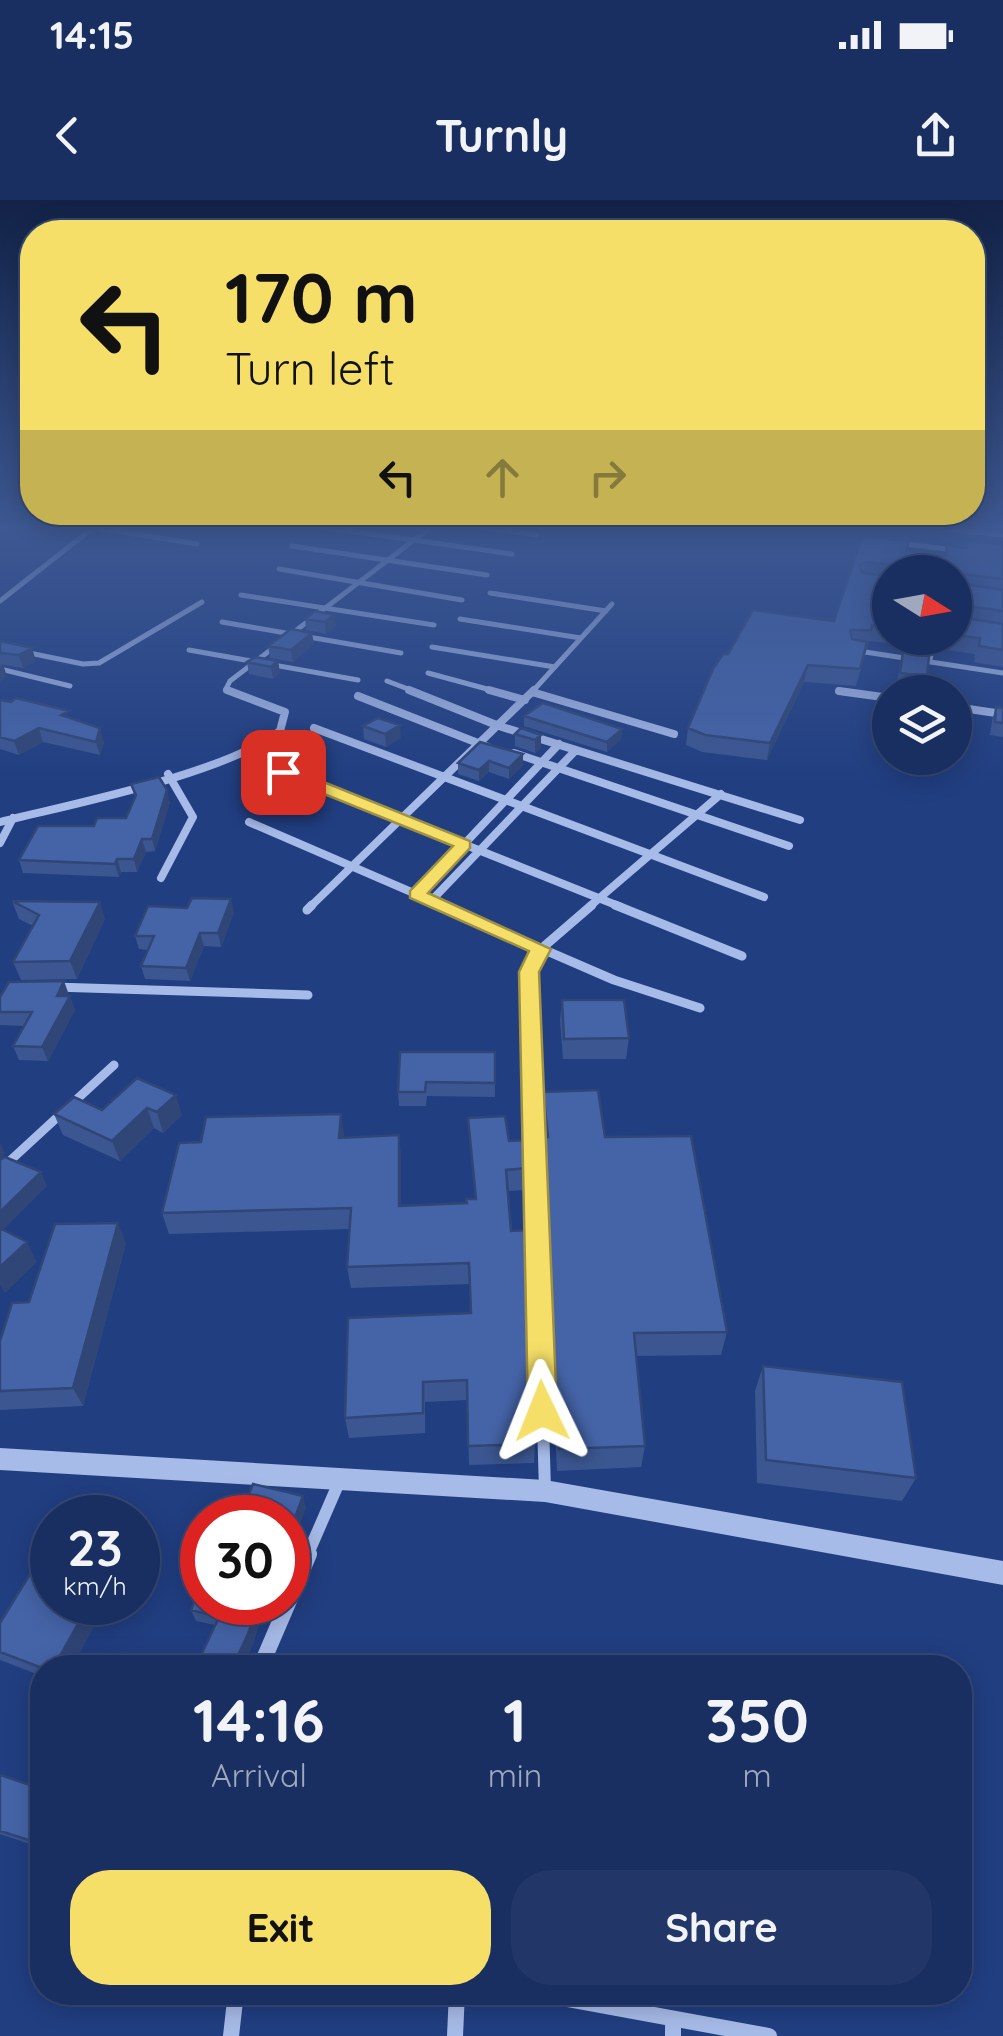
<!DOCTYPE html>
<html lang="en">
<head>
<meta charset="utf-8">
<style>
  :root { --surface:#192e61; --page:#223667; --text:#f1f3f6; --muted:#9fa8bd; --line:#374a76; --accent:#f5df68 }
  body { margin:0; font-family:Quicksand,sans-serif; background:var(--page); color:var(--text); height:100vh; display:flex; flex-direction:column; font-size:38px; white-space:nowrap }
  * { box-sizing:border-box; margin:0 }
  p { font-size:32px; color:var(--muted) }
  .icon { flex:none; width:55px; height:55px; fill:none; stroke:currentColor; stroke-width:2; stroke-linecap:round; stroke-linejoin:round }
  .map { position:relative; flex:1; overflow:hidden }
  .panel { position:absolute; left:30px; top:1455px; width:942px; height:350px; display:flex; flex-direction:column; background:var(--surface); border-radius:40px; box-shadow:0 5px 25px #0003,0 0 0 2px var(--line) }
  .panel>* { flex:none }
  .guide { position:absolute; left:20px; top:20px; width:965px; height:305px; border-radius:40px; box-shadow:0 5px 25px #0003,0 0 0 2px var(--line); background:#f5df68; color:#111; overflow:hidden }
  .needle { width:65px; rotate:101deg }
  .tools { position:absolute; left:872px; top:355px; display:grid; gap:20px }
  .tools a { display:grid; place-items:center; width:100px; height:100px; border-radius:50%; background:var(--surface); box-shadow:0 5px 25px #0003,0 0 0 2px var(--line); font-size:50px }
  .speed { position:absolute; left:30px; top:1295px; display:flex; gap:20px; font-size:50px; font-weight:700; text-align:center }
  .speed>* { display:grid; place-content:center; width:130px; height:130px; border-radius:50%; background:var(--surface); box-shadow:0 5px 25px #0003,0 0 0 2px var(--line); line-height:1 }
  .speed small { font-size:25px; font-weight:400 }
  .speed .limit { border:15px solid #d22; background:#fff; color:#111 }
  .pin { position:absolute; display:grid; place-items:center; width:85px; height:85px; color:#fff; margin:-42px; border-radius:20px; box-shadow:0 5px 15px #0006 }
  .me { position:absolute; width:110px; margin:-55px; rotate:358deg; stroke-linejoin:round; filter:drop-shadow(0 0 8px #0008) }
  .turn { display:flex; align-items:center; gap:35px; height:210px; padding:0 40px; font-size:45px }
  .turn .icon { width:130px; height:130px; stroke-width:2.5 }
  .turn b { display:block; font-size:70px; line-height:85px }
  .lanes { display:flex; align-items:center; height:95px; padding:0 40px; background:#0003; justify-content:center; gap:50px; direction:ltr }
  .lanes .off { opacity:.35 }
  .eta { display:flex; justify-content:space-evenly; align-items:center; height:170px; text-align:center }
  .eta b { font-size:60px; font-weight:800; line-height:70px }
  .action { display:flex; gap:20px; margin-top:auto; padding:20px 40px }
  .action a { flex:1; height:115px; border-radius:40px; background:var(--accent); color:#111; font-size:40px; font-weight:800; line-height:115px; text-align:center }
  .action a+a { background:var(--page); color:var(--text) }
  .status { display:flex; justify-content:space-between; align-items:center; height:70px; padding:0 50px; background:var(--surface); direction:ltr }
  .status svg { height:28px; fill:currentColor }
  header { display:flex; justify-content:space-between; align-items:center; height:130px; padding:0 40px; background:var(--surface); font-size:45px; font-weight:800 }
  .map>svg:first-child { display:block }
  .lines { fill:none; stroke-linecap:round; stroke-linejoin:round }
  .minor-far4 { stroke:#a7bbe8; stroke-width:5 }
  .minor-far3 { stroke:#a7bbe8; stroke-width:8 }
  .minor-far2 { stroke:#a7bbe8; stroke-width:9 }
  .minor-far1 { stroke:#a7bbe8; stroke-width:12 }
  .minor { stroke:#a7bbe8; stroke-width:16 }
  .tertiary { fill:#a7bbe8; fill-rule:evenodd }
  .wall { fill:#3b5690 }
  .shaded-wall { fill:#304676 }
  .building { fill:#4564a8; stroke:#304676; stroke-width:2.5 }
  .route { fill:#f5df68; stroke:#9f9144; stroke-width:2.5 }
</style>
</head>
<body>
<div class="status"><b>14:15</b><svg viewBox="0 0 49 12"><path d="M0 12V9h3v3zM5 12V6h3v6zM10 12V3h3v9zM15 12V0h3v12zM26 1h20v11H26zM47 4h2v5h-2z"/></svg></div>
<header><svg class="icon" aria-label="back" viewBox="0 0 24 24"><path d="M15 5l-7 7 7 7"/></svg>Turnly<svg class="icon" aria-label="share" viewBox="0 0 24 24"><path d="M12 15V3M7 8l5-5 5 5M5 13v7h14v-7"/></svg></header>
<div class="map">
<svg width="1003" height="1836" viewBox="0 0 1003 1836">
  <rect width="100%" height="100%" fill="#213e81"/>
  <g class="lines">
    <path class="minor-far4" d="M 92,327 L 197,344
      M 322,327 L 512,354
      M 483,327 L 537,335
      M 930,327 L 1003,335
      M 895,343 L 957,350
      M 292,346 L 487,375
      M 279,369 L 462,400
      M 490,393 L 606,411
      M 241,395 L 434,425
      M 0,401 L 94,327
      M 460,419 L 581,438
      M 222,422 L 401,453
      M 0,447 L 83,464 L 99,463 L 202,402
      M 432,447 L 555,467
      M 189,450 L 358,480
      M 852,450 L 1003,473
      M 930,460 L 934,438
      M 0,469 L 70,486
      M 428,473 L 498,492
      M 387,481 L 416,492
      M 839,491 L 850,492
      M 231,492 L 226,489 L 230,481 L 431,327
      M 532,492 L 612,404"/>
    <path class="minor-far3" d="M 409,490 L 499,526 L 800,620
      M 489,490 L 525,500
      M 839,491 L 890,498
      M 532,492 L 674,534
      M 358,496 L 488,547
      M 955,507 L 1003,514
      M 314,528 L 764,697
      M 514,553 L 789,646
      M 283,572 L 621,707
      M 0,622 C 72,604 224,574 280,531 L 285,512 L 227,490
      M 249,622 L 446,707
      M 0,643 L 13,618
      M 161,678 L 193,617 L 168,574
      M 416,695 L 559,544
      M 431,701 L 575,551
      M 310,707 L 534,490
      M 589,707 L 721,594"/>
    <path class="minor-far2" d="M 441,705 L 614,780 L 700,808
      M 615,705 L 742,756
      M 307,710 L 312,705
      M 54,787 L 308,795
      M 0,970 L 114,865
      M 536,989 L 529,772 L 541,749 L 592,705"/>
    <path class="minor-far1" d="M 536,986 L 545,1290
      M 307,1356 L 340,1280"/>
    <path class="minor" d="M 260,1468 L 309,1354
      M 529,1792 L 769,1836
      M 673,1819 L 673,1836
      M 231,1836 L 236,1792
      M 455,1836 L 457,1792"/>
    <path class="tertiary" d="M 0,1248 L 545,1280 L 1003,1361 L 1003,1385 L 545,1302 L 0,1270 Z"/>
  </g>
  <path class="wall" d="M 862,337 L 907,351 L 945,355 L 947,346 L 965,348 L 967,342 L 1003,344 L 1003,467 L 974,462 L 975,454 L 947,450 L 945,438 L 955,438 L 955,372 L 890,372 L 890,438 L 898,438 L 896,444 L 869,441 L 856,486 L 804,482 L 767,560 L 702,552 L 686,545 L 688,528 L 728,454 L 834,421 Z
    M 334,415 L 336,426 L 326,434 L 306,430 L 305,419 Z
    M 903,438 L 928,438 L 925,455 L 901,451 Z
    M 0,441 L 36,461 L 23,468 L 3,465 L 7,477 L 0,481 Z
    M 314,444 L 293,462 L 270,458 L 268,446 Z
    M 903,452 L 927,476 L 923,488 L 896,485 Z
    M 278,461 L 280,473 L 273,479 L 249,474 L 247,462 Z
    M 0,500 L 72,519 L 104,542 L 100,555 L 43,542 L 19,555 L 0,549 Z
    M 996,507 L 1003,508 L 1003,537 L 990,535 L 992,520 Z
    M 524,516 L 622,529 L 621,539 L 607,552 L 524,526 Z
    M 363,526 L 401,538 L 386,547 L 364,539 Z
    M 515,534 L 541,535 L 541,547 L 535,553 L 515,546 Z
    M 480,542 L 523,565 L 509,579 L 489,572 L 479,581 L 458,574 L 458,563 Z
    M 131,584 L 170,602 L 155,651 L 146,652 L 137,672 L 121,672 L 119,677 L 23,673 L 19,660 L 94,626 L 126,618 L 135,598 Z
    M 12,701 L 105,719 L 77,779 L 21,780 L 13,762 L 33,726 L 19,719 Z
    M 234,712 L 221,747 L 204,746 L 190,781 L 145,779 L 141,766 L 148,750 L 139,749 L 135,736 Z
    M 69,795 L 75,810 L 48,861 L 19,860 L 13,846 L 24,826 L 0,825 L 0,797 Z
    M 562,800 L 629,838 L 626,859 L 563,859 L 560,820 Z
    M 495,852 L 495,897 L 427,896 L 426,906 L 399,906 L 398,892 Z
    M 137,878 L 182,915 L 163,933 L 154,928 L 120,961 L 63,935 L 54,914 L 102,910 Z
    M 543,892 L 605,937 L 727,1132 L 721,1155 L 636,1156 L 645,1246 L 641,1267 L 557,1271 L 543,962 L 545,937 L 542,916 Z
    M 468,918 L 509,941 L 528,940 L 526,990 L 508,991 L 535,1244 L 534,1263 L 469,1265 L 467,1200 L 425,1202 L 425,1233 L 349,1238 L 345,1218 L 471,1113 L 470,1084 L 351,1088 L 347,1067 L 350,1029 L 169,1034 L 162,1013 L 344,938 L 401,956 L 401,1006 L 467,1003 L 475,999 Z
    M 126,1043 L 83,1206 L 0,1210 L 0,1141 L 29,1102 Z
    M 763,1166 L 916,1278 L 902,1301 L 757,1283 L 755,1191 Z
    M 52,1402 L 107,1402 L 75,1461 L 42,1468 L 42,1476 L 0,1460 L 0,1423 Z
    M 202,1402 L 266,1402 L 253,1444 L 242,1468 L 195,1468 L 215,1425 L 196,1421 L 191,1410 Z
    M 0,1575 L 42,1589 L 42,1648 L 0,1634 Z"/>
  <path class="shaded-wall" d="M 334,415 L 336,426 L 326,434 L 325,422 Z
    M 312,433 L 314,444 L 293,462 L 291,450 Z
    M 32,448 L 36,461 L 23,468 L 19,455 Z
    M 278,461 L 280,473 L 273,479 L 271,467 Z
    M 3,464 L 7,477 L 0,481 L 0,466 Z
    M 808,465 L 804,482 L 767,560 L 770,543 Z
    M 400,525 L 401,538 L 386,547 L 385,534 Z
    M 39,528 L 43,542 L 19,555 L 14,541 Z
    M 100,528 L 104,542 L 100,555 L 96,542 Z
    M 622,529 L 621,539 L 607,552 L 607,542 Z
    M 541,535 L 541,547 L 535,553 L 535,540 Z
    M 523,554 L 523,565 L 509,579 L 509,568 Z
    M 489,561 L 489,572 L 479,581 L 479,570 Z
    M 167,590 L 170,602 L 155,651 L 152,639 Z
    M 142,639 L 146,652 L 137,672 L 134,659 Z
    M 117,659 L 121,672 L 119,677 L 115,664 Z
    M 231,699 L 234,712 L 221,747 L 218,733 Z
    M 100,702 L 105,719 L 77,779 L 70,761 Z
    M 200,733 L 204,746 L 190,781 L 186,768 Z
    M 64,781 L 69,795 L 62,810 L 57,796 Z
    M 70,796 L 75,810 L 48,861 L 42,847 Z
    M 176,895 L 182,915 L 163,933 L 157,912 Z
    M 147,908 L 154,928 L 120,961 L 112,941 Z
    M 341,914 L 344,936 L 342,959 L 339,938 Z
    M 399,935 L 401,956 L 401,1027 L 399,1006 Z
    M 0,942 L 5,953 L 0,959 Z
    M 41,972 L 47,986 L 0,1033 L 0,1012 Z
    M 118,1023 L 126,1043 L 83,1206 L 73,1188 Z
    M 27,1042 L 37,1062 L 5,1093 L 0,1085 L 0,1067 Z
    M 303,1296 L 306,1308 L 288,1358 L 288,1336 Z
    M 90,1402 L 107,1402 L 71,1468 L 60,1456 Z
    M 259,1402 L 266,1402 L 253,1444 L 242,1468 L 232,1468 Z"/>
  <path class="building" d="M 862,337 L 908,341 L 907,351 L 946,356 L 947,346 L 967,348 L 967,342 L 1003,344 L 1003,379 L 866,362 L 859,366 L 863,373 L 890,376 L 890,396 L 880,396 L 876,402 L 881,408 L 890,408 L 890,427 L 872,425 L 871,430 L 850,430 L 852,439 L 867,442 L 860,469 L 808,465 L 770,543 L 705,535 L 688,528 L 713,469 L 723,454 L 728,454 L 753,410 L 834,421 Z
    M 955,383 L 1003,390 L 1003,411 L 960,405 L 955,409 Z
    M 315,411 L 334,415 L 325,422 L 305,419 Z
    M 955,415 L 959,417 L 1003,424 L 1003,450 L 979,446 L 980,438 L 955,435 Z
    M 291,429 L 312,433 L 291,450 L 268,446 Z
    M 904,438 L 928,438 L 926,449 L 903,445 Z
    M 0,441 L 32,448 L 19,455 L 0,453 Z
    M 903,452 L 929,456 L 927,476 L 900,473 Z
    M 255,457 L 278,461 L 271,467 L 247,462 Z
    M 16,498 L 69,511 L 61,515 L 100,528 L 96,542 L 39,528 L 14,541 L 0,537 L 0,500 L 11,502 Z
    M 543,503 L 622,529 L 607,542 L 524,516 Z
    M 996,507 L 1003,508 L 1003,523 L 995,522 Z
    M 378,518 L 400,525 L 385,534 L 363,526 Z
    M 521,528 L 541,535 L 535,540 L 515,534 Z
    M 480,542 L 523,554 L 509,568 L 489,561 L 479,570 L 458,563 Z
    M 159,577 L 167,590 L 152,639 L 142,639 L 134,659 L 117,659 L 115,664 L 19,660 L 38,626 L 94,626 L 97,618 L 126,618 L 136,595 L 131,584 Z
    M 192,698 L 231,699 L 218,733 L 200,733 L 186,768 L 141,766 L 154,736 L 135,736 L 148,706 L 187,708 Z
    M 12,701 L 100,702 L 70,761 L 13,762 L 39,715 Z
    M 64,781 L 57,796 L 70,796 L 42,847 L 13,846 L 32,812 L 0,812 L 0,797 L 9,782 Z
    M 562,800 L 624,800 L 629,838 L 564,839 Z
    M 400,852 L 495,852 L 495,883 L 426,882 L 425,892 L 398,892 Z
    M 137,878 L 176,895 L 157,912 L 147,908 L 112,941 L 54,914 L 74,897 L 102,910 Z
    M 598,890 L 605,937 L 691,936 L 727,1132 L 634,1133 L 645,1246 L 559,1249 L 544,937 L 548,937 L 543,892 Z
    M 341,914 L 339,938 L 399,935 L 399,1006 L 467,1003 L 466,999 L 476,999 L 468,918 L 505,916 L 509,941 L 528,940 L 527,968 L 506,970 L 511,1031 L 529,1030 L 535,1244 L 468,1246 L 467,1180 L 423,1182 L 423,1213 L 345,1218 L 348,1118 L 471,1113 L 469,1063 L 347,1067 L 351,1008 L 162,1013 L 179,943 L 201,942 L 206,917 Z
    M 5,957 L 41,972 L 0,1012 L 0,960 Z
    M 118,1023 L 73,1188 L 0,1191 L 0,1141 L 12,1103 L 29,1102 L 55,1024 Z
    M 0,1028 L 27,1042 L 0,1067 Z
    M 763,1166 L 902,1182 L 916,1278 L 766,1260 Z
    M 253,1284 L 303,1296 L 288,1336 L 288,1318 L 239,1318 Z
    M 52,1338 L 52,1402 L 90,1402 L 60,1456 L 97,1468 L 42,1468 L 0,1452 L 0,1423 Z
    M 202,1380 L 202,1402 L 259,1402 L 248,1434 L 232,1468 L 195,1468 L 219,1417 L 191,1410 Z
    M 0,1575 L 42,1589 L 42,1634 L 38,1643 L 0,1631 Z"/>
  <linearGradient id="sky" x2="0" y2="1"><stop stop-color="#122247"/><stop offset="0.56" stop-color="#3d5892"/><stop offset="1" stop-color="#3d5892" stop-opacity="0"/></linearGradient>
  <rect width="1003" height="584" fill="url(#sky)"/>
  <path class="route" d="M 277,568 L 289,568 L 470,641 L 470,648 L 428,693 L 551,749 L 539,772 L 557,1211 L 552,1220 L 542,1224 L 532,1220 L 528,1211 L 519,772 L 529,751 L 410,698 L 410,691 L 453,646 L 277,575 Z"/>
</svg>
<div class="tools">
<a><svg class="needle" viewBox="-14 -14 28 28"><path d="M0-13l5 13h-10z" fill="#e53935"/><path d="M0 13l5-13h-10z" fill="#9fa8bd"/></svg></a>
<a><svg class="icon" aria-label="layers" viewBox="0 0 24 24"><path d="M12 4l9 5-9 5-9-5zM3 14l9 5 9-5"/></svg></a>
</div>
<div class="speed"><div>23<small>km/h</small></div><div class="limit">30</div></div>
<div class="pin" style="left:283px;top:572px;background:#d93025"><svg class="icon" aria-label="arrive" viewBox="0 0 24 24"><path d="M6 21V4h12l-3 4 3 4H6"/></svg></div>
<svg class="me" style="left:542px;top:1211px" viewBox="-20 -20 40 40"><path d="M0-17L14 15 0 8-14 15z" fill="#f5df68" stroke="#fff" stroke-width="4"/></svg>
<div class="guide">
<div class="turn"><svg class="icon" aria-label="left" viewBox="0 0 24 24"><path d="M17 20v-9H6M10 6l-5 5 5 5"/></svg><div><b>170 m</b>Turn left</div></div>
<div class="lanes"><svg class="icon" aria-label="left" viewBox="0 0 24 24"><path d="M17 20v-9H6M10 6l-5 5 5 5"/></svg><svg class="icon off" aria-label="ahead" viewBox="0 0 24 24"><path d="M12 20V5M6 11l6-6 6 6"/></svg><svg class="icon off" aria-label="right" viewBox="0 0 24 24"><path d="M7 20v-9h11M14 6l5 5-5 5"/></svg></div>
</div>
<section class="panel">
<div class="eta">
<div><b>14:16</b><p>Arrival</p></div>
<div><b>1</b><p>min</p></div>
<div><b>350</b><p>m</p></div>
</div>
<div class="action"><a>Exit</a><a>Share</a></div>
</section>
</div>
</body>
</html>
